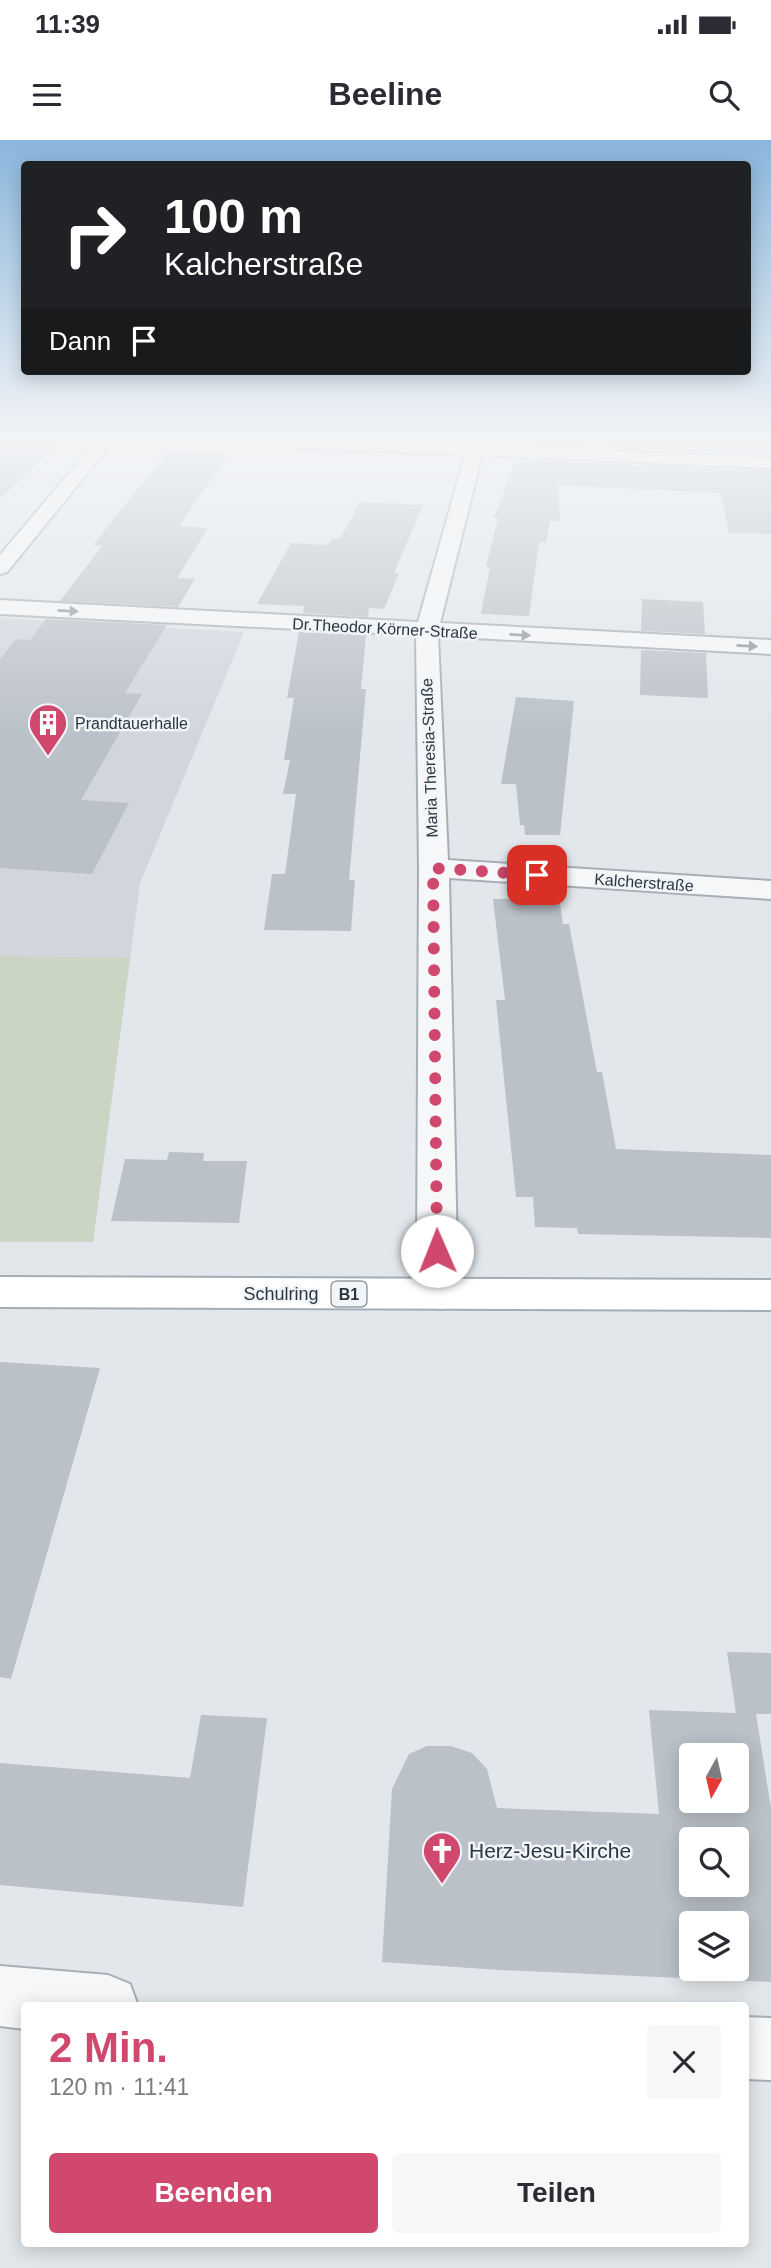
<!DOCTYPE html>
<html lang="de">
<head>
<meta charset="utf-8">
<style>
  :root { --surface:#fff; --page:#f7f7f7; --text:#2b2b33; --muted:#7c7c81; --accent:#d0486e }
  body { margin:0; font-family:Helvetica,sans-serif; background:var(--page); color:var(--text); height:100vh; display:flex; flex-direction:column; font-size:26px; white-space:nowrap }
  * { box-sizing:border-box; margin:0 }
  p { font-size:23px; color:var(--muted) }
  .icon { flex:none; width:38px; height:38px; fill:none; stroke:currentColor; stroke-width:2; stroke-linecap:round; stroke-linejoin:round }
  .map { position:relative; flex:1; overflow:hidden }
  .details { position:absolute; left:21px; top:1862px; width:728px; height:245px; display:flex; flex-direction:column; background:var(--surface); border-radius:7px; box-shadow:0 4px 18px #0003 }
  .details>* { flex:none }
  .banner { position:absolute; left:21px; top:21px; width:730px; height:214px; border-radius:7px; box-shadow:0 4px 18px #0003; background:#202124; color:#fff; overflow:hidden }
  .needle { width:46px; rotate:188deg }
  .tools { position:absolute; left:679px; top:1603px; display:grid; gap:14px }
  .tools a { display:grid; place-items:center; width:70px; height:70px; border-radius:7px; background:var(--surface); box-shadow:0 4px 18px #0003; font-size:35px }
  .pin { position:absolute; display:grid; place-items:center; width:60px; height:60px; color:#fff; margin:-30px; border-radius:14px; box-shadow:0 4px 10px #0006 }
  .me { position:absolute; width:77px; margin:-38px; rotate:359deg; stroke-linejoin:round; filter:drop-shadow(0 0 5px #0008) }
  .turn { display:flex; align-items:center; gap:24px; height:147px; padding:0 28px; font-size:32px }
  .turn .icon { width:91px; height:91px; stroke-width:2.5 }
  .turn b { display:block; font-size:49px; line-height:60px }
  .then { display:flex; align-items:center; height:66px; padding:0 28px; background:#0003; gap:14px; font-size:26px }
  .round { display:grid; place-items:center; flex:none; width:74px; height:74px; border-radius:7px; background:var(--page) }
  .head { display:flex; align-items:center; justify-content:space-between; height:119px; padding:0 28px }
  h1 { font-size:42px; font-weight:700; line-height:52px; color:var(--accent) }
  .cta { display:flex; gap:14px; margin-top:auto; padding:14px 28px }
  .cta a { flex:1; height:80px; border-radius:7px; background:var(--accent); color:#fff; font-size:28px; font-weight:700; line-height:80px; text-align:center }
  .cta a+a { background:var(--page); color:var(--text) }
  .status { display:flex; justify-content:space-between; align-items:center; height:49px; padding:0 35px; background:var(--surface); direction:ltr }
  .status svg { height:19px; fill:currentColor }
  header { display:flex; justify-content:space-between; align-items:center; height:91px; padding:0 28px; background:var(--surface); font-size:32px; font-weight:700 }
  .map>svg:first-child { display:block }
  .built { fill:#d1d6dd }
  .green { fill:#cad5c4 }
  .building { fill:#bac1c8; fill-rule:evenodd }
  .lines { fill:none; stroke-linecap:round; stroke-linejoin:round }
  .minor-casing { stroke:#a7afb5; stroke-width:4 }
  .major-casing { stroke:#a2adb7; stroke-width:4 }
  .minor { fill:#f5f7f9; fill-rule:evenodd }
  .major { fill:#fff; fill-rule:evenodd }
  .oneway { fill:#90979e }
  .route { stroke:#d0486e; stroke-width:12; stroke-dasharray:0 21.6 }
  .labels { text-anchor:middle; stroke-width:5; stroke-linejoin:round; paint-order:stroke }
  .far-street-label { font-size:16px; fill:#2a3743; stroke:#f2f5f8 }
  .far-poi-label { font-size:16px; fill:#2a3743; stroke:#f2f5f8; text-anchor:start }
  .shield { fill:#f2f5f8; stroke:#667079; stroke-width:2 }
  .shield-label { font-size:16px; font-weight:bold; fill:#2a3743 }
  .street-label { font-size:18px; fill:#2a3743; stroke:#f2f5f8 }
  .near-poi-label { font-size:21px; fill:#2a3743; stroke:#f2f5f8; text-anchor:start }
</style>
</head>
<body>
<div class="status"><b>11:39</b><svg viewBox="0 0 49 12"><path d="M0 12V9h3v3zM5 12V6h3v6zM10 12V3h3v9zM15 12V0h3v12zM26 1h20v11H26zM47 4h2v5h-2z"/></svg></div>
<header><svg class="icon" aria-label="menu" viewBox="0 0 24 24"><path d="M4 6h16M4 12h16M4 18h16"/></svg>Beeline<svg class="icon" aria-label="search" viewBox="0 0 24 24"><circle cx="10" cy="10" r="6"/><path d="M15 15l6 6"/></svg></header>
<div class="map">
<svg width="771" height="2128" viewBox="0 0 771 2128">
  <rect width="100%" height="100%" fill="#e2e7eb"/>
  <path class="built" d="M 0,478 L 244,492 L 140,743 L 93,1102 L 0,1102 Z"/>
  <path class="green" d="M 0,816 L 130,818 L 93,1102 L 0,1102 Z"/>
  <path class="building" d="M 525,298 L 771,298 L 771,315 L 525,304 Z
    M 0,299 L 61,302 L 0,359 Z
    M 167,312 L 228,315 L 179,386 L 208,388 L 177,438 L 195,439 L 178,467 L 60,461 L 102,406 L 93,405 Z
    M 525,320 L 771,331 L 771,394 L 729,393 L 721,353 L 558,345 L 560,381 L 550,381 L 546,403 L 539,402 L 529,476 L 481,474 L 490,427 L 486,427 L 498,378 L 494,378 L 514,323 L 525,323 Z
    M 360,362 L 423,365 L 394,433 L 399,433 L 384,469 L 369,468 L 368,477 L 303,473 L 304,466 L 257,464 L 291,403 L 329,405 L 332,398 L 340,399 Z
    M 642,459 L 703,462 L 705,494 L 641,491 Z
    M 46,479 L 167,485 L 125,553 L 142,554 L 81,660 L 129,663 L 92,734 L 0,728 L 0,519 L 16,499 L 30,500 Z
    M 299,492 L 366,495 L 361,549 L 366,549 L 349,740 L 355,740 L 351,791 L 264,790 L 272,734 L 285,734 L 296,654 L 283,654 L 290,620 L 284,620 L 294,558 L 287,558 Z
    M 641,510 L 706,513 L 708,558 L 640,555 Z
    M 516,557 L 574,561 L 560,695 L 525,695 L 524,685 L 520,685 L 516,644 L 501,644 Z
    M 559,758 L 563,784 L 569,784 L 597,932 L 602,932 L 616,1009 L 771,1015 L 771,1098 L 578,1094 L 577,1088 L 535,1087 L 533,1057 L 516,1057 L 496,860 L 505,860 L 493,759 Z
    M 169,1012 L 204,1013 L 203,1021 L 247,1021 L 239,1083 L 111,1081 L 125,1019 L 167,1020 Z
    M 0,1222 L 100,1228 L 11,1539 L 0,1537 Z
    M 727,1512 L 771,1513 L 771,1574 L 756,1574 L 771,1668 L 771,1842 L 500,1830 L 382,1822 L 392,1649 L 409,1614 L 427,1606 L 451,1606 L 472,1613 L 487,1629 L 497,1668 L 659,1674 L 649,1570 L 736,1573 ZM 691,1615 L 737,1615 L 737,1661 L 691,1661 ZM 691,1699 L 737,1699 L 737,1745 L 691,1745 ZM 691,1783 L 737,1783 L 737,1829 L 691,1829 Z
    M 201,1575 L 267,1578 L 243,1767 L 0,1745 L 0,1623 L 190,1638 Z"/>
  <g class="lines">
    <g class="minor-casing">
      <path id="minor" d="M 99,298 L 116,298 L 7,432 L 0,434 L 0,415 Z
        M 194,298 L 317,298 L 468,305 L 470,298 L 486,298 L 485,305 L 771,318 L 771,328 L 482,315 L 440,483 L 771,500 L 771,514 L 438,496 L 448,720 L 771,741 L 771,759 L 449,738 L 457,1111 L 461,1154 L 455,1165 L 440,1169 L 425,1165 L 419,1154 L 417,1111 L 419,728 L 416,495 L 0,474 L 0,460 L 418,482 L 465,315 L 202,303 Z
        M 0,1826 L 108,1835 L 130,1844 L 138,1866 L 24,1866 L 24,1889 L 0,1886 Z
        M 746,1877 L 771,1878 L 771,1940 L 746,1939 Z"/>
    </g>
    <g class="major-casing">
      <path id="major" d="M 0,1137 L 771,1140 L 771,1170 L 0,1167 Z"/>
    </g>
    <use href="#minor" class="minor"/>
    <use href="#major" class="major"/>
  </g>
  <defs><path id="oneway-solid" d="M-6-.8H1V-3.2L6.5 0L1 3.2V.8H-6Z" transform="scale(1.75)"/></defs>
  <g class="oneway">
    <use href="#oneway-solid" transform="translate(68 471) rotate(3)"/>
    <use href="#oneway-solid" transform="translate(520 495) rotate(3)"/>
    <use href="#oneway-solid" transform="translate(747 506) rotate(3)"/>
  </g>
  <linearGradient id="sky" x2="0" y2="1"><stop stop-color="#8ab6dc"/><stop offset="0.5" stop-color="#f2f4f6"/><stop offset="1" stop-color="#f2f4f6" stop-opacity="0"/></linearGradient>
  <rect width="771" height="596" fill="url(#sky)"/>
  <g class="lines">
    <path class="route" d="M 437,1111 L 433,728 L 537,735"/>
  </g>
  <defs>
    <g id="building-pin" transform="scale(2.0125)"><path d="M0 17L-7.5 6A9.5 9.5 0 1 1 7.5 6Z" fill="#d0486e" stroke="#f2f5f8"/><path d="M-4-6H4V6H1V3H-1V6H-4ZM-2.5-4.3h1.7v1.8h-1.7ZM.8-4.3h1.7v1.8H.8ZM-2.5-1h1.7V.8h-1.7ZM.8-1h1.7V.8H.8Z" fill="#fff"/></g>
    <g id="church-pin" transform="scale(2.0125)"><path d="M0 17L-7.5 6A9.5 9.5 0 1 1 7.5 6Z" fill="#d0486e" stroke="#f2f5f8"/><path d="M-1.2-6h2.4v3.5h3.3v2.4h-3.3V6h-2.4V-.1h-3.3v-2.4h3.3Z" fill="#fff"/></g>
  </defs>
  <g fill-rule="evenodd">
    <use href="#building-pin" x="48" y="583"/>
    <use href="#church-pin" x="442" y="1711"/>
  </g>
  <g class="labels">
    <g class="far-street-label">
      <text transform="translate(385 488) rotate(3)" y="6">Dr.Theodor Körner-Straße</text>
      <text transform="translate(429 618) rotate(-92)" y="6">Maria Theresia-Straße</text>
      <text transform="translate(644 742) rotate(4)" y="6">Kalcherstraße</text>
    </g>
    <g class="far-poi-label">
      <text x="75" y="589">Prandtauerhalle</text>
    </g>
    <rect class="shield" x="331.5" y="1141.5" width="35" height="25" rx="5"/>
    <g class="shield-label">
      <text x="349" y="1160">B1</text>
    </g>
    <g class="street-label">
      <text x="281" y="1160">Schulring</text>
    </g>
    <g class="near-poi-label">
      <text x="469" y="1718">Herz-Jesu-Kirche</text>
    </g>
  </g>
</svg>
<div class="tools">
<a><svg class="needle" viewBox="-14 -14 28 28"><path d="M0-13l5 13h-10z" fill="#e53935"/><path d="M0 13l5-13h-10z" fill="#7c7c81"/></svg></a>
<a><svg class="icon" aria-label="search" viewBox="0 0 24 24"><circle cx="10" cy="10" r="6"/><path d="M15 15l6 6"/></svg></a>
<a><svg class="icon" aria-label="layers" viewBox="0 0 24 24"><path d="M12 4l9 5-9 5-9-5zM3 14l9 5 9-5"/></svg></a>
</div>
<div class="pin" style="left:537px;top:735px;background:#d93025"><svg class="icon" aria-label="arrive" viewBox="0 0 24 24"><path d="M6 21V4h12l-3 4 3 4H6"/></svg></div>
<svg class="me" style="left:437px;top:1111px" viewBox="-20 -20 40 40"><circle r="19" fill="#fff"/><path d="M0-13L10 11 0 6-10 11z" fill="#d0486e"/></svg>
<div class="banner">
<div class="turn"><svg class="icon" aria-label="right" viewBox="0 0 24 24"><path d="M7 20v-9h11M14 6l5 5-5 5"/></svg><div><b>100 m</b>Kalcherstraße</div></div>
<div class="then">Dann<svg class="icon" aria-label="arrive" viewBox="0 0 24 24"><path d="M6 21V4h12l-3 4 3 4H6"/></svg></div>
</div>
<section class="details">
<div class="head"><div><h1>2 Min.</h1><p>120 m · 11:41</p></div><a class="round"><svg class="icon" aria-label="close" viewBox="0 0 24 24"><path d="M6 6l12 12M18 6L6 18"/></svg></a></div>
<div class="cta"><a>Beenden</a><a>Teilen</a></div>
</section>
</div>
</body>
</html>
